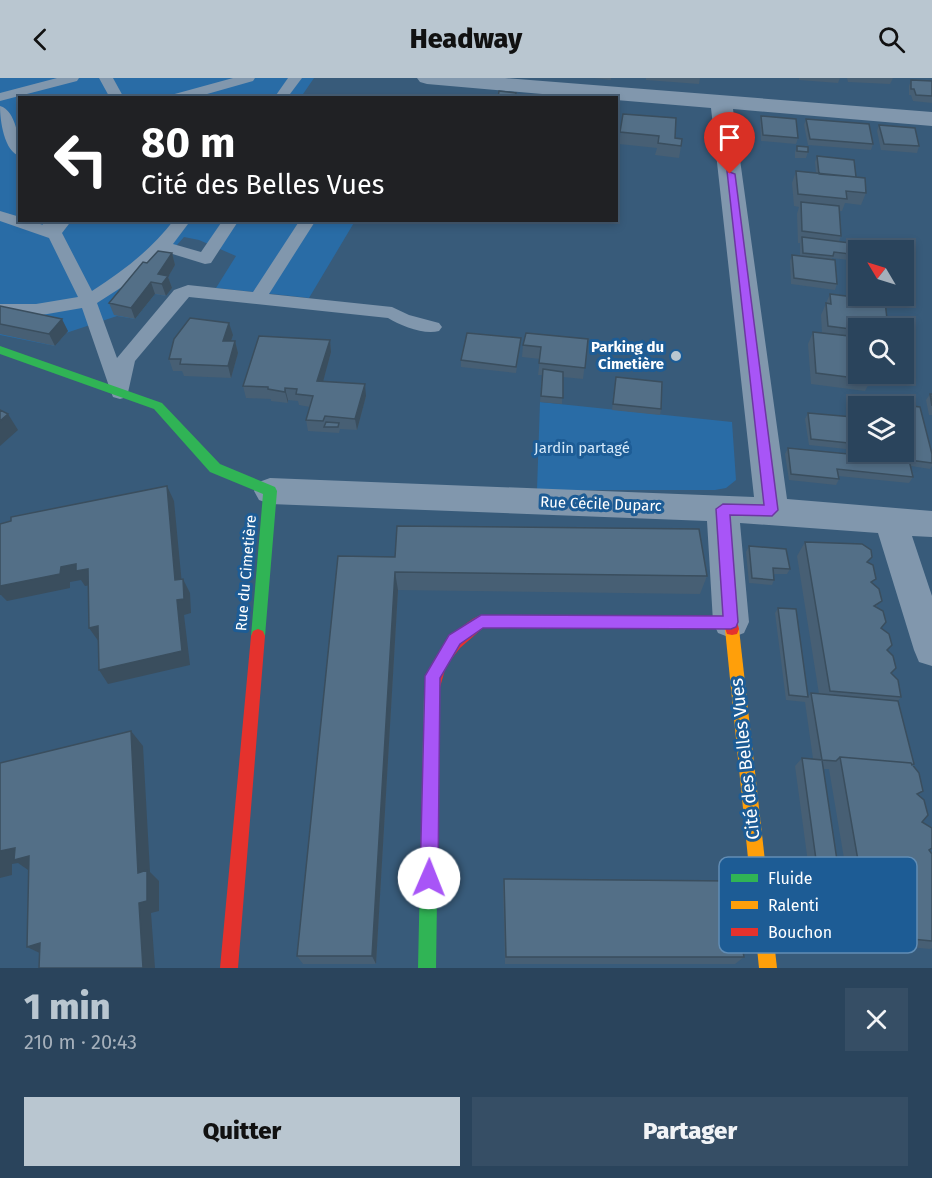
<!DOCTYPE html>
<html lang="fr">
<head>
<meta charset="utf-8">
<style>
  :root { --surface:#2a445c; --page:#364e65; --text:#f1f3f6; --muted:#a5b0bb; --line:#465c72; --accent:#b9c6d0 }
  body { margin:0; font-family:"Fira Sans",sans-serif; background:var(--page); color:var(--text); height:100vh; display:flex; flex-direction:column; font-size:22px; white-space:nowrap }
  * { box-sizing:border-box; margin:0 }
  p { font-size:20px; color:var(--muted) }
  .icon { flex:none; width:33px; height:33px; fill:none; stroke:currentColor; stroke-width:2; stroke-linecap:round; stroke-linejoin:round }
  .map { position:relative; height:890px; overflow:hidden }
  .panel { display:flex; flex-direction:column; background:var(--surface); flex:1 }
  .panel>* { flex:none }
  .guide { position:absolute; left:18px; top:18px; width:600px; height:126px; border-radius:0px; box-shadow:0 3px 9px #0003,0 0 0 2px var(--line); background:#202124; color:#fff; overflow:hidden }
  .needle { width:39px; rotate:308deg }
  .tools { position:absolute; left:848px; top:162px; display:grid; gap:12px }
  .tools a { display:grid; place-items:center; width:66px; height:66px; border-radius:0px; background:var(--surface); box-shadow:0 3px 9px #0003,0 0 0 2px var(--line); font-size:30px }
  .pin { position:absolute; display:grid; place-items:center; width:51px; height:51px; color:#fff; margin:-62px -26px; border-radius:50% 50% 50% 0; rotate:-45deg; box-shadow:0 0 6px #0007 }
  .pin .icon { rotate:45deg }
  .me { position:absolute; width:66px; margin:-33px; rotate:1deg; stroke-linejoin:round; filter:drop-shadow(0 0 4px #0008) }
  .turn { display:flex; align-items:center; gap:21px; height:126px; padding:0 24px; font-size:27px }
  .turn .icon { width:78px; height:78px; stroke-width:2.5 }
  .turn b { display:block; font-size:42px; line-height:51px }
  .round { display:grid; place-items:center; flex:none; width:63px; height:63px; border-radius:0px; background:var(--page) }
  .headline { display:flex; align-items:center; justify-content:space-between; height:102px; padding:0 24px }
  h1 { font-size:36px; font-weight:800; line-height:45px; color:var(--accent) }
  .cta { display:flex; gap:12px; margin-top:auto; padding:12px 24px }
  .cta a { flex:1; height:69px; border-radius:0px; background:var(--accent); color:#111; font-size:24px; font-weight:800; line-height:69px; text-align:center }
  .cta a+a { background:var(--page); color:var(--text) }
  header { display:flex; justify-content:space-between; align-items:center; height:78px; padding:0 24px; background:var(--accent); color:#111; font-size:27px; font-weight:800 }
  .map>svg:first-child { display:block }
  .green { fill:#296ca6 }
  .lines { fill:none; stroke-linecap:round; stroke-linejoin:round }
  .lane { fill:#8197ad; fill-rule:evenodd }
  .street { fill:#8197ad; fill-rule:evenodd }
  .fast { fill:#30b455; fill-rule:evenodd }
  .slow { fill:#ff9f0a; fill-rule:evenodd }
  .jam { fill:#e5322d; fill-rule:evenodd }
  .wall { fill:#475f74 }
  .shaded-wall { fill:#3a4e5e }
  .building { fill:#536f87; stroke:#3a4e5e; stroke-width:1.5 }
  .route { fill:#a855f7; stroke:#6d37a1; stroke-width:1.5 }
  .poi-dot { fill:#b9c6d0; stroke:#1d5c95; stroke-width:2 }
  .labels { text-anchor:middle; stroke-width:6; stroke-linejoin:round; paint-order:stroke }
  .poi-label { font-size:15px; font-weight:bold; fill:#fff; stroke:#1d5c95; text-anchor:end }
  .park-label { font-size:15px; fill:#d6eafa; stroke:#1d5c95 }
  .street-label { font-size:15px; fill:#fff; stroke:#1d5c95 }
  .near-street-label { font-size:18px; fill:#fff; stroke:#1d5c95 }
  .key { fill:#1d5c95; stroke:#618db5; stroke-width:1.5 }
  .key-label { font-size:16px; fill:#fff }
</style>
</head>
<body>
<header><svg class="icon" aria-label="back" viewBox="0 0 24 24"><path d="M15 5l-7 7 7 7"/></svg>Headway<svg class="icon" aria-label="search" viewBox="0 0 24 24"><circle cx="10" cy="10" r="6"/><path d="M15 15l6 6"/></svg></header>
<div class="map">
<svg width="932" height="890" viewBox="0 0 932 890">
  <rect width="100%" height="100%" fill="#385b7a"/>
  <path class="green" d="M 0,0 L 314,0 L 301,19 L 20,20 L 20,142 L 355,143 L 309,220 L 216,210 L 236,178 L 199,162 L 184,159 L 162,184 L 175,187 L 165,200 L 162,208 L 172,210 L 166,218 L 155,216 L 135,241 L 117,238 L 66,255 L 55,268 L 0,257 Z
    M 540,324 L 732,344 L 736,402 L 726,410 L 715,412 L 537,412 Z"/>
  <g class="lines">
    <path class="lane" d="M 57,0 L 79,0 L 77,3 L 0,23 L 0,15 Z
      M 99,0 L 113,0 L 124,20 L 110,20 Z
      M 233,0 L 255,0 L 253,3 L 193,20 L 170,20 L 171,17 Z
      M 288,0 L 302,0 L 287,20 L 274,20 Z
      M 0,28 C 16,32 20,64 20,78 C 4,74 0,42 0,28 Z
      M 0,133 L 20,139 L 20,142 L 29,142 L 43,147 L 40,142 L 72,142 L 62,155 L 92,213 C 123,193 151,172 174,142 L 191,142 L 173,166 L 201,174 L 223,142 L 239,142 L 211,185 L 205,186 L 166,174 L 136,200 L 97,225 L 117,280 L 174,212 L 188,207 L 253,214 L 300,142 L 316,142 L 269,216 L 392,229 L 409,237 L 439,245 L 442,249 L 439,253 C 424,257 401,248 388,240 L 189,219 L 135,283 L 127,319 L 120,321 L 113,319 L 111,314 L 82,230 L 36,238 L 0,238 L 0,226 L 36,226 L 78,219 L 49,160 L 0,143 Z"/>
    <path class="street" d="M 417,0 L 505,0 L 932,34 L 932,48 L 733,31 L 787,421 L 932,433 L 932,459 L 912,458 L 932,518 L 932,588 L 919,584 L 914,572 L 878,455 L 740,445 L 749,544 L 744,555 L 731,560 L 718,555 L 713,544 L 707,443 L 270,426 L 259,422 L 254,413 L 259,404 L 270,400 L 754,419 L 711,30 L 616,22 L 616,20 L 588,20 L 427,6 L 420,4 Z"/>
    <path class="fast" d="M 0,268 L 162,325 L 220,386 L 275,409 L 277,413 L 265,558 L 263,563 L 258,565 L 253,563 L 251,558 L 263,416 L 210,394 L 154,331 L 0,276 Z
      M 432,608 L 437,610 L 440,615 L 436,890 L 418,890 L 424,615 L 427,610 Z"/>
    <path class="slow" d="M 732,545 L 737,546 L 739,551 L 777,890 L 759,890 L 725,551 L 727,546 Z"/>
    <path class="jam" d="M 481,537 L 731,538 L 736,539 L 739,551 L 737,556 L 732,557 L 727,556 L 725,550 L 484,549 L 460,570 L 446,588 L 437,620 L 432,622 L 427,620 C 415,594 458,545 481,537 Z
      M 258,551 L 263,553 L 265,558 L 238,890 L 220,890 L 251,558 L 253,553 Z"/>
  </g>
  <path class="wall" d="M 594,0 L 611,0 L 611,2 Z
    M 646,0 L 700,0 L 699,6 L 646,2 Z
    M 799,0 L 840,0 L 838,5 L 799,2 Z
    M 847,0 L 893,0 L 890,6 L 848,4 Z
    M 911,2 L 932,3 L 932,25 L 913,23 L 911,17 L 909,17 L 909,8 Z
    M 623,36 L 675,60 L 681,68 L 679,80 L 655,77 L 657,70 L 619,66 Z
    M 761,38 L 798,60 L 796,66 L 761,63 L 760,44 Z
    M 806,41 L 873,66 L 871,72 L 808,67 L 804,47 Z
    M 879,47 L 919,68 L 917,75 L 881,72 L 877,53 Z
    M 797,68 L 808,74 L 806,80 L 795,80 L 795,74 Z
    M 817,78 L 856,99 L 866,115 L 861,127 L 845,125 L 842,133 L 839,133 L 841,158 L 839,163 L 858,172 L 858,183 L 832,180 L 837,206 L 835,212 L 791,206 L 790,183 L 792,177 L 800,178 L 800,165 L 798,165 L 797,136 L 799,129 L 794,128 L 792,105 L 796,93 L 816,95 L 815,84 Z
    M 172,175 L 175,187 L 168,199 L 172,210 L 166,218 L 155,216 L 135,241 L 114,237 L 109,225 L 147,185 Z
    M 830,216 L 858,250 L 858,296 L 871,302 L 865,313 L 811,306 L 808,266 L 813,254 L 822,255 L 821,237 Z
    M 0,228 L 68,253 L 55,268 L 0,256 Z
    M 233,257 L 231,263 L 235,263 L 238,275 L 231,300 L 184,298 L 182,293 L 173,293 L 169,281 Z
    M 521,260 L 516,295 L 461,289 L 461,282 Z
    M 588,261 L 583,301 L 563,299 L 562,326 L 540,324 L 542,297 L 538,297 L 540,281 L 522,279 L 523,267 Z
    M 330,262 L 331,274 L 323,303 L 366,318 L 357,352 L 340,351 L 339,355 L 308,353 L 306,342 L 310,329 L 299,327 L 298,323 L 288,322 L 288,325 L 271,323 L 271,321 L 246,320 L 243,308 Z
    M 616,299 L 661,331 L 660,337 L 612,332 Z
    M 930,316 L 932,316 L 932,337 L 929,337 L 926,322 Z
    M 895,326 L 920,329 L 932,376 L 932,388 L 930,391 L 911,388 L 913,399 L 909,405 L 838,398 L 839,401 L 836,407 L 789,402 L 785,376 L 788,370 L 904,381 L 902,374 L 903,374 L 903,328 L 894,328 Z
    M 808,335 L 858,366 L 855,372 L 809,367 L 805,341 Z
    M 805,464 L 868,484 L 891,595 L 901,619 L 898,623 L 918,717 L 922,744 L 929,772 L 932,776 L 932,870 L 930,871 L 858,864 L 829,691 L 823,691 L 848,856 L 840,861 L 818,859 L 795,688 L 802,680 L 813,681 L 805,624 L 786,622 L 775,535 L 778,530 L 808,619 L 811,615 L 819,616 L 797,478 Z
    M 749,468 L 790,491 L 787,496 L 773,496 L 774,502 L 772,507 L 749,505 L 746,474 Z
    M 395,479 L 707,498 L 700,516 L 398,512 L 376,886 L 303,886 L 297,878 Z
    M 504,801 L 744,879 L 735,886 L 505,886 L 503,810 Z"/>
  <path class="shaded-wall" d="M 172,175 L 175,187 L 168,199 L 172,210 L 166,218 L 158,196 Z
    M 151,204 L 155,216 L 135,241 L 131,230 Z
    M 62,241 L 68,253 L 55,268 L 49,256 Z
    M 229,245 L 233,257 L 227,275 L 223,263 Z
    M 330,262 L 331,274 L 320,315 L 317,303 Z
    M 235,263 L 238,275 L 231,300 L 228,288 Z
    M 365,306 L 366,318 L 357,352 L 355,341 Z
    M 285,310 L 288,322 L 288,325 L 285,314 Z
    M 8,336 L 18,352 L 0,368 L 0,343 Z
    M 167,408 L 174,423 L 183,517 L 175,502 Z
    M 76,486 L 88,491 L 97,506 L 85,508 L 81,502 L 70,504 L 70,510 L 7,523 L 1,517 L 0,517 L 0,506 L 61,489 Z
    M 395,494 L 398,512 L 376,886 L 372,878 Z
    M 183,501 L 190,515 L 191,535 L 184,537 L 190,587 L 108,606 L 99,592 L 177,522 Z
    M 98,548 L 99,564 L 89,550 Z
    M 131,653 L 143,668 L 150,794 L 159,803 L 159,833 L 151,835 L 155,890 L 143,890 L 139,825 Z
    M 15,770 L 29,778 L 31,794 L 18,785 L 12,786 L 12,797 L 0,800 L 0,773 Z
    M 40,865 L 44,877 L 27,869 Z"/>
  <path class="building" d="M 911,2 L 932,3 L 932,18 L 916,17 L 914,11 L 911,11 Z
    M 499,13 L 516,15 L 515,19 L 542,20 L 498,20 Z
    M 623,36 L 676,40 L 675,60 L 682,61 L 681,68 L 658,65 L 659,58 L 620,54 Z
    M 761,38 L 796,41 L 798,60 L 763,57 Z
    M 806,41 L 869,46 L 873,66 L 810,61 Z
    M 879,47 L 915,50 L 919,68 L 884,66 Z
    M 797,68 L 808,69 L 808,74 L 797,73 Z
    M 817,78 L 854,82 L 856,99 L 819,96 Z
    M 796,93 L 865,100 L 866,115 L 846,113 L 847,121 L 798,116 Z
    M 801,124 L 839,128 L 841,158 L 802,153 Z
    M 802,159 L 874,168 L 874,172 L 858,172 L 858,177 L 834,174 L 833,178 L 803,175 Z
    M 158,173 L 172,175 L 158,196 L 168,198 L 162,206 L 151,204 L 131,230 L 109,225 L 143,184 L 147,185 Z
    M 792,177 L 835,182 L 837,206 L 794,200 Z
    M 830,216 L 885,223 L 888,250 L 858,250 L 858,252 L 828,248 L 826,225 L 831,226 Z
    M 0,228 L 62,241 L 49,256 L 0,246 Z
    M 190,240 L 229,245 L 223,263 L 235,263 L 228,288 L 180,286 L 181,281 L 169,281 L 174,261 Z
    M 813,254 L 858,259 L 858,296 L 870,296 L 871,302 L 816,295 Z
    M 467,255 L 521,260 L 516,289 L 461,282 Z
    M 526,255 L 588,261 L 585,290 L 539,285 L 541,269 L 523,267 Z
    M 259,258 L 330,262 L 317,303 L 365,306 L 355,341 L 325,338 L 323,343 L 306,342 L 313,318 L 296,316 L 297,311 L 285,310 L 285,314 L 268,311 L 268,309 L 243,308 Z
    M 543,291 L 563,294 L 563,320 L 541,318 Z
    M 616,299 L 662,304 L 661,331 L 613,326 Z
    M 930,316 L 932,316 L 932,328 Z
    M 895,326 L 920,329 L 932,376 L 932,385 L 909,382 L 913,399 L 837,391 L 839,401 L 791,396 L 788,370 L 909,382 L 903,357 L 903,328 L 896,328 Z
    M 0,332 L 8,336 L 0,343 Z
    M 808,335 L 853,339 L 858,366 L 811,361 Z
    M 326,344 L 339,345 L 338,349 L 324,349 Z
    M 167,408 L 175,502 L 183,501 L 184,521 L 177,522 L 182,573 L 99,592 L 98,548 L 89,550 L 88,491 L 76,493 L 76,486 L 61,489 L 60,496 L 0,508 L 0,446 L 11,443 L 11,439 Z
    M 397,448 L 699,451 L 707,498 L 395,494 L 372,878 L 297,878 L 338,478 L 395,479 Z
    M 805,464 L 862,466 L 871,472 L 872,479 L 867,484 L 873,487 L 876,501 L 871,504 L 879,511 L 882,523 L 874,528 L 883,533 L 886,544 L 881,550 L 889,556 L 892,567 L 887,572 L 893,578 L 896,590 L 891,595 L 898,602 L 901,619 L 830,613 Z
    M 749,468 L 786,471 L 790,491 L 773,490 L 774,502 L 752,500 Z
    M 778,530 L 796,531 L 808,619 L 789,617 Z
    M 811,615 L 898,623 L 914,686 L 912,687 L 911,685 L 840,679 L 836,683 L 822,682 Z
    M 131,653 L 138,795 L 147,792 L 147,823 L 139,825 L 143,890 L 39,890 L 40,865 L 27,869 L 29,778 L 14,782 L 15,770 L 0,773 L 0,685 Z
    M 840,679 L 911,685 L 919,695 L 923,713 L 917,716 L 924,722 L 928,737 L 922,744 L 932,750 L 932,770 L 929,772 L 932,776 L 932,863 L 871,857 Z
    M 802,680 L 822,682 L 848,856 L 826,854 Z
    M 504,801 L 731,803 L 744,879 L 506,879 Z"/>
  <path class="route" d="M 727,93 L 735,96 L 778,432 L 772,438 L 730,437 L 738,544 L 736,549 L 731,551 L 483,550 L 460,566 L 440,600 L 438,800 L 435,806 L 429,809 L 422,806 L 420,800 L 425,598 L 449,557 L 481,537 L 723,538 L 716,431 L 723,426 L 764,427 Z"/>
  <circle class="poi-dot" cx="676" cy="278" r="6"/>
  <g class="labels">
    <g class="poi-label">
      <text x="664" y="274">Parking du<tspan x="664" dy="17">Cimetière</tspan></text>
    </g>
    <g class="park-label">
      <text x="582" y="375">Jardin partagé</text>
    </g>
    <g class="street-label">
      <text transform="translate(601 426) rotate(2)" y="5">Rue Cécile Duparc</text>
      <text transform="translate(246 495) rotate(-85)" y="5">Rue du Cimetière</text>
    </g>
    <g class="near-street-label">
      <text transform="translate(745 681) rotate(-96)" y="6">Cité des Belles Vues</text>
    </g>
  </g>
  <rect x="719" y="779" width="198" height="96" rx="9" class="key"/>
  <rect x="731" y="796" width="27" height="8" fill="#30b455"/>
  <rect x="731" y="823" width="27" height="8" fill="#ff9f0a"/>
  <rect x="731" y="850" width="27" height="8" fill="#e5322d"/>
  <g class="key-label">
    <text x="768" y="806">Fluide</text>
    <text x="768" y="833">Ralenti</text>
    <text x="768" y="860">Bouchon</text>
  </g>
</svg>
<div class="tools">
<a><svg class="needle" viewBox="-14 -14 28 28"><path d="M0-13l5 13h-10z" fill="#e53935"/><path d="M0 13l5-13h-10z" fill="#a5b0bb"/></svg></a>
<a><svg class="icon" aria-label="search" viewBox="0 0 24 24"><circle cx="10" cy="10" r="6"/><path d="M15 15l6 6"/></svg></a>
<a><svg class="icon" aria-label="layers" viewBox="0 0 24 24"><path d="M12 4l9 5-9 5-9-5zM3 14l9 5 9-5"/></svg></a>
</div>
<div class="pin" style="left:730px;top:96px;background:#d93025"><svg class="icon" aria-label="arrive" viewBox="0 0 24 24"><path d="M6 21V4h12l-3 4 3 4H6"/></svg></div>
<svg class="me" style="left:429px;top:800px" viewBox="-20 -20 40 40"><circle r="19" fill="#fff"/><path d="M0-13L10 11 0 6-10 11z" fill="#a855f7"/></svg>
<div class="guide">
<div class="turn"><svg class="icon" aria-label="left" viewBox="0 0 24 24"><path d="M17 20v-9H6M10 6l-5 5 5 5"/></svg><div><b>80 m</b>Cité des Belles Vues</div></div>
</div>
</div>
<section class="panel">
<div class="headline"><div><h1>1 min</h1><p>210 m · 20:43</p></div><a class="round"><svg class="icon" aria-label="close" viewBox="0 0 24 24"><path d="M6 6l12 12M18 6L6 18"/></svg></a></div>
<div class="cta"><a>Quitter</a><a>Partager</a></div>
</section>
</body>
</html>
